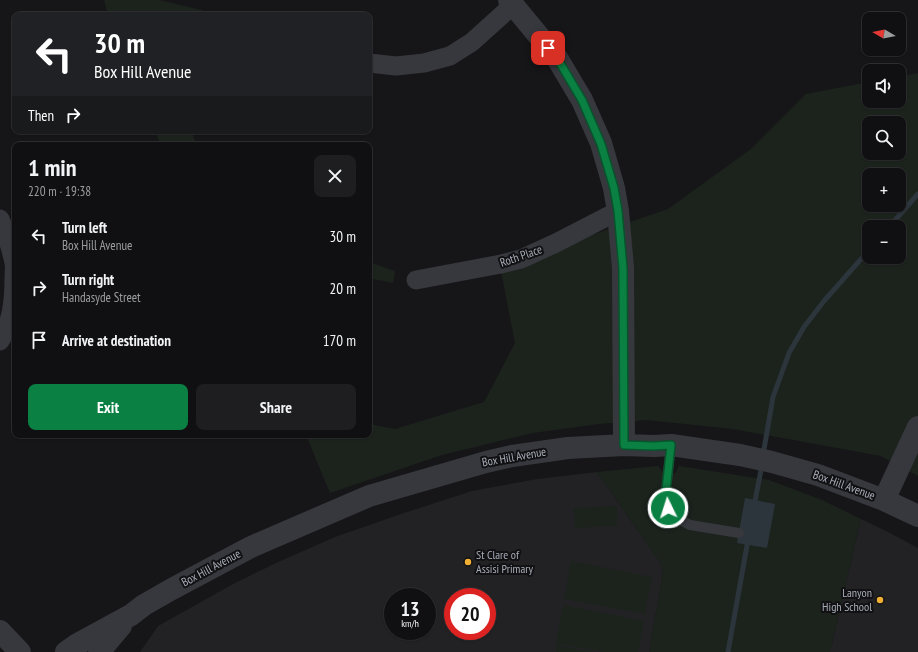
<!DOCTYPE html>
<html lang="en">
<head>
<meta charset="utf-8">
<style>
  :root { --surface:#101012; --page:#1e1e20; --text:#f1f3f6; --muted:#9c9d9f; --line:#303032; --accent:#0b8043 }
  body { margin:0; font-family:"PT Sans Narrow",sans-serif; background:var(--page); color:var(--text); height:100vh; display:flex; flex-direction:column; font-size:15px; white-space:nowrap }
  * { box-sizing:border-box; margin:0 }
  p { font-size:13px; color:var(--muted) }
  .icon { flex:none; width:22px; height:22px; fill:none; stroke:currentColor; stroke-width:2; stroke-linecap:round; stroke-linejoin:round }
  .map { position:relative; flex:1; overflow:hidden }
  .side { position:absolute; left:12px; top:142px; width:360px; height:296px; display:flex; flex-direction:column; background:var(--surface); border-radius:8px; box-shadow:0 1px 3px #0004,0 0 0 1px var(--line) }
  .side>* { flex:none }
  .guide { position:absolute; left:12px; top:12px; width:360px; height:122px; border-radius:8px; box-shadow:0 1px 3px #0004,0 0 0 1px var(--line); background:#202124; color:#fff; overflow:hidden }
  .needle { width:26px; rotate:280deg }
  .buttons { position:absolute; left:862px; top:12px; display:grid; gap:8px }
  .buttons a { display:grid; place-items:center; width:44px; height:44px; border-radius:8px; background:var(--surface); box-shadow:0 1px 3px #0004,0 0 0 1px var(--line); font-size:20px }
  .speed { position:absolute; left:384px; top:588px; display:flex; gap:8px; font-size:20px; font-weight:700; text-align:center }
  .speed>* { display:grid; place-content:center; width:52px; height:52px; border-radius:50%; background:var(--surface); box-shadow:0 1px 3px #0004,0 0 0 1px var(--line); line-height:1 }
  .speed small { font-size:10px; font-weight:400 }
  .speed .limit { border:6px solid #d22; background:#fff; color:#111 }
  .pin { position:absolute; display:grid; place-items:center; width:34px; height:34px; color:#fff; margin:-17px; border-radius:8px; box-shadow:0 2px 6px #0006 }
  .me { position:absolute; width:44px; margin:-22px; rotate:356deg; stroke-linejoin:round; filter:drop-shadow(0 0 3px #0008) }
  .turn { display:flex; align-items:center; gap:14px; height:84px; padding:0 16px; font-size:18px }
  .turn .icon { width:52px; height:52px; stroke-width:2.5 }
  .turn b { display:block; font-size:28px; line-height:34px }
  .then { display:flex; align-items:center; height:38px; padding:0 16px; background:#0003; gap:8px; font-size:15px }
  .round { display:grid; place-items:center; flex:none; width:42px; height:42px; border-radius:8px; background:var(--page) }
  .headline { display:flex; align-items:center; justify-content:space-between; height:68px; padding:0 16px }
  h1 { font-size:24px; font-weight:700; line-height:30px }
  .action { display:flex; gap:8px; margin-top:auto; padding:8px 16px }
  .action a { flex:1; height:46px; border-radius:8px; background:var(--accent); color:#fff; font-size:16px; font-weight:700; line-height:46px; text-align:center }
  .action a+a { background:var(--page); color:var(--text) }
  ul { padding:0; list-style:none }
  li { display:flex; align-items:center; gap:12px; height:52px; padding:0 16px }
  li div { flex:1 }
  li b { display:block; font-size:15px }
  li em { font-style:normal }
  .map>svg:first-child { display:block }
  .built { fill:#222225; fill-rule:evenodd }
  .green { fill:#1c231d; fill-rule:evenodd }
  .water { fill:#2c353c }
  .lines { fill:none; stroke-linecap:round; stroke-linejoin:round }
  .stream { stroke:#2c353c; stroke-width:5 }
  .service { stroke:#37383d; stroke-width:10 }
  .minor { stroke:#37383d; stroke-width:19 }
  .tertiary { stroke:#37383d; stroke-width:22 }
  .route-casing { stroke:#07532c; stroke-width:10 }
  .route { stroke:#0b8043; stroke-width:7 }
  .poi-dot { fill:#f2b134; stroke:#111113; stroke-width:1.5 }
  .labels { text-anchor:middle; stroke-width:4; stroke-linejoin:round; paint-order:stroke }
  .street-label { font-size:12px; fill:#a8adb8; stroke:#111113 }
  .poi-label { font-size:12px; fill:#a8adb8; stroke:#111113; text-anchor:start }
</style>
</head>
<body>
<div class="map">
<svg width="918" height="652" viewBox="0 0 918 652">
  <rect width="100%" height="100%" fill="#161618"/>
  <path class="built" d="M 597,472 L 660,562 L 663,573 L 649,652 L 140,652 L 158,626 L 233,584 L 276,563 L 335,537 L 401,514 L 472,491 L 537,479 ZM 393,597 L 427,597 L 427,631 L 393,631 ZM 453,597 L 487,597 L 487,631 L 453,631 Z
    M 861,519 L 888,532 L 918,548 L 918,652 L 830,652 Z"/>
  <path class="green" d="M 104,0 L 159,0 L 202,10 L 202,15 L 108,15 Z
    M 918,73 L 918,476 L 881,456 L 733,429 L 646,420 L 599,424 L 533,433 L 442,455 L 330,493 L 306,435 L 369,435 L 369,424 L 395,429 L 484,402 L 515,343 L 500,266 L 668,209 L 751,149 L 806,94 L 869,82 L 869,101 L 899,101 L 899,77 ZM 869,123 L 899,123 L 899,153 L 869,153 ZM 869,175 L 899,175 L 899,205 L 869,205 ZM 869,227 L 899,227 L 899,257 L 869,257 Z
    M 155,131 L 192,131 L 196,145 L 161,145 Z
    M 369,262 L 395,271 L 393,283 L 369,278 Z
    M 658,466 L 662,471 L 675,473 L 679,466 L 769,480 L 822,500 L 861,519 L 830,652 L 649,652 L 663,573 L 660,562 L 597,472 Z
    M 617,506 L 617,526 L 575,528 L 574,508 Z
    M 571,561 L 652,577 L 645,614 L 564,599 Z
    M 563,605 L 644,621 L 638,652 L 603,652 L 556,643 Z
    M 557,645 L 595,652 L 556,652 Z"/>
  <path class="water" d="M 745,498 L 775,504 L 767,548 L 737,543 Z"/>
  <g class="lines">
    <path class="stream" d="M 889,227 L 918,194
      M 763,455 L 773,397 L 789,353 L 804,327 L 824,301 L 869,250
      M 754,506 L 762,465
      M 728,652 L 748,540"/>
    <path class="service" d="M 671,445 L 666,490 L 668,508 L 675,517 L 690,525 L 739,533"/>
    <path class="minor" d="M 369,63 L 396,66 L 424,63 L 450,56 L 472,42 L 513,5
      M 0,219 C 6,233 11,248 14,263 C 15,268 14,273 14,278 C 14,300 12,322 0,341
      M 416,280 L 501,264 L 521,259 L 556,243 L 618,211"/>
    <path class="tertiary" d="M 509,0 L 557,58 L 582,100 L 601,143 L 614,188 L 618,211 L 623,268 L 624,445
      M 884,500 L 918,427
      M 0,631 L 20,652
      M 66,652 L 76,645 L 131,615 L 144,605 L 172,589 L 251,547 L 369,496 L 486,462 L 512,456 L 568,448 L 624,445 L 654,446 L 671,445 L 740,455 L 772,462 L 818,475 L 884,500 L 918,516
      M 99,652 L 121,626"/>
  </g>
  <g class="lines">
    <g class="route-casing">
      <path id="route" d="M 548,48 L 557,58 L 582,100 L 601,144 L 614,188 L 618,211 L 623,268 L 624,445 L 654,446 L 671,445 L 666,490 L 668,508"/>
    </g>
    <use href="#route" class="route"/>
  </g>
  <g class="poi-dot">
    <circle cx="468" cy="562" r="4"/>
    <circle cx="880" cy="600" r="4"/>
  </g>
  <g class="labels">
    <g class="street-label">
      <text transform="translate(521 256) rotate(-19)" y="4">Roth Place</text>
      <text transform="translate(514 457) rotate(-10)" y="4">Box Hill Avenue</text>
      <text transform="translate(844 485) rotate(20)" y="4">Box Hill Avenue</text>
      <text transform="translate(211 568) rotate(-28)" y="4">Box Hill Avenue</text>
    </g>
    <g class="poi-label">
      <text x="476" y="559">St Clare of<tspan x="476" dy="14">Assisi Primary</tspan></text>
      <text x="872" y="597" text-anchor="end">Lanyon<tspan x="872" dy="14">High School</tspan></text>
    </g>
  </g>
</svg>
<div class="buttons">
<a><svg class="needle" viewBox="-14 -14 28 28"><path d="M0-13l5 13h-10z" fill="#e53935"/><path d="M0 13l5-13h-10z" fill="#9c9d9f"/></svg></a>
<a><svg class="icon" aria-label="sound" viewBox="0 0 24 24"><path d="M4 9h4l5-4v14l-5-4H4zM17 9q2 3 0 6"/></svg></a>
<a><svg class="icon" aria-label="search" viewBox="0 0 24 24"><circle cx="10" cy="10" r="6"/><path d="M15 15l6 6"/></svg></a>
<a>+</a>
<a>−</a>
</div>
<div class="speed"><div>13<small>km/h</small></div><div class="limit">20</div></div>
<div class="pin" style="left:548px;top:48px;background:#d93025"><svg class="icon" aria-label="arrive" viewBox="0 0 24 24"><path d="M6 21V4h12l-3 4 3 4H6"/></svg></div>
<svg class="me" style="left:668px;top:508px" viewBox="-20 -20 40 40"><circle r="17" fill="#0b8043" stroke="#fff" stroke-width="3"/><path d="M0-11L8 9 0 5-8 9z" fill="#fff"/></svg>
<div class="guide">
<div class="turn"><svg class="icon" aria-label="left" viewBox="0 0 24 24"><path d="M17 20v-9H6M10 6l-5 5 5 5"/></svg><div><b>30 m</b>Box Hill Avenue</div></div>
<div class="then">Then<svg class="icon" aria-label="right" viewBox="0 0 24 24"><path d="M7 20v-9h11M14 6l5 5-5 5"/></svg></div>
</div>
<section class="side">
<div class="headline"><div><h1>1 min</h1><p>220 m · 19:38</p></div><a class="round"><svg class="icon" aria-label="close" viewBox="0 0 24 24"><path d="M6 6l12 12M18 6L6 18"/></svg></a></div>
<ul>
<li><svg class="icon" aria-label="left" viewBox="0 0 24 24"><path d="M17 20v-9H6M10 6l-5 5 5 5"/></svg><div><b>Turn left</b><p>Box Hill Avenue</p></div><em>30 m</em></li>
<li><svg class="icon" aria-label="right" viewBox="0 0 24 24"><path d="M7 20v-9h11M14 6l5 5-5 5"/></svg><div><b>Turn right</b><p>Handasyde Street</p></div><em>20 m</em></li>
<li><svg class="icon" aria-label="arrive" viewBox="0 0 24 24"><path d="M6 21V4h12l-3 4 3 4H6"/></svg><div><b>Arrive at destination</b></div><em>170 m</em></li>
</ul>
<div class="action"><a>Exit</a><a>Share</a></div>
</section>
</div>
</body>
</html>
